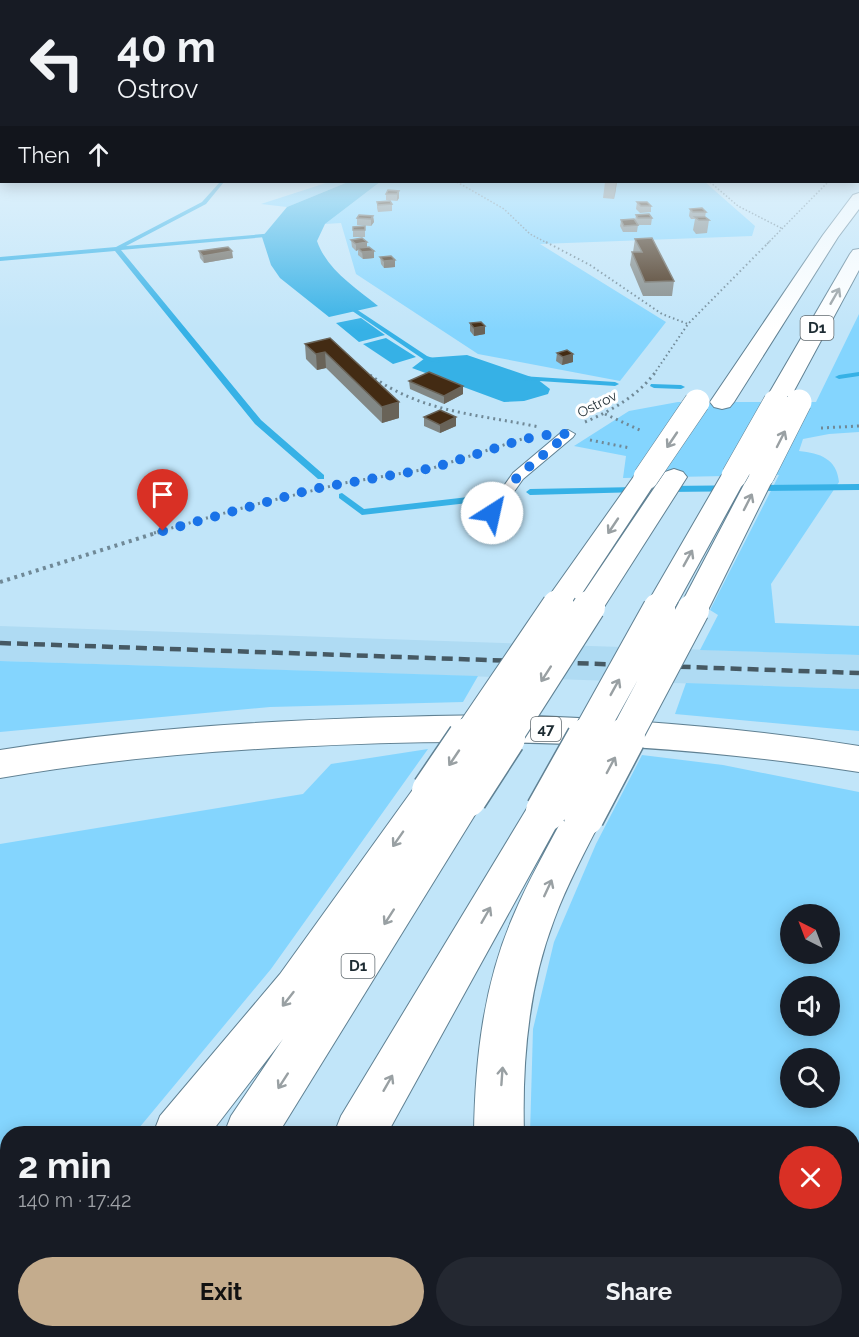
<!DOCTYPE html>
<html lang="en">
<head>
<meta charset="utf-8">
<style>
  :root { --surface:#171b24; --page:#242831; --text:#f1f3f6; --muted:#9ea1a6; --accent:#c4ac8d }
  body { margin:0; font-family:Raleway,sans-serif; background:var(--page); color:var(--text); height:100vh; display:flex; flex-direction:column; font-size:22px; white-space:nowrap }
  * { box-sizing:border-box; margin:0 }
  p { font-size:20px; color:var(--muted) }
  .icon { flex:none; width:33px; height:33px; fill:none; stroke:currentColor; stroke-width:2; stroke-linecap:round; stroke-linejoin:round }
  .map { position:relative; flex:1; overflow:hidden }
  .sheet { position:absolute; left:0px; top:1126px; width:860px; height:212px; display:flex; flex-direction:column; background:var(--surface); border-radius:24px 24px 0 0; box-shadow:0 3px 15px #0003 }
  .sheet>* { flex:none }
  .banner { position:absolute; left:0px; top:0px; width:860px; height:183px; box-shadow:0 3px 15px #0003; background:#171b24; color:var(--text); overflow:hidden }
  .needle { width:39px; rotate:318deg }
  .buttons { position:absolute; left:780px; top:904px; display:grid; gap:12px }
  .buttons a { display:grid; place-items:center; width:60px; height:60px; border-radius:50%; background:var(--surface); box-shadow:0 3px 15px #0003; font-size:30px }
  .pin { position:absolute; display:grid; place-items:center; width:51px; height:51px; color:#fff; margin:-62px -26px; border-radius:50% 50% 50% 0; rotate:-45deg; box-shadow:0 0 6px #0007 }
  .pin .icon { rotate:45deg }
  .me { position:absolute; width:66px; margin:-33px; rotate:35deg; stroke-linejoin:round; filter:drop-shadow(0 0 4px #0008) }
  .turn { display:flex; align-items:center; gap:21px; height:126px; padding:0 18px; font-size:27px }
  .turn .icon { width:78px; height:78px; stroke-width:2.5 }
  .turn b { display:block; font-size:42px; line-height:51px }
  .then { display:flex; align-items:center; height:57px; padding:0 18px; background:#0003; gap:12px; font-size:22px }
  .round { display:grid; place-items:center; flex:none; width:63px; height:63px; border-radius:32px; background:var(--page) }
  .summary { display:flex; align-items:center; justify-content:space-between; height:102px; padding:0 18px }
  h1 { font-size:36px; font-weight:700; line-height:45px }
  .button { display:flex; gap:12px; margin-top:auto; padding:12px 18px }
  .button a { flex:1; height:69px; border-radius:36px; background:var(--accent); color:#111; font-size:24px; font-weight:700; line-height:69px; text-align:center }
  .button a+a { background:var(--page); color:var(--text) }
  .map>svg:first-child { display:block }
  .built { fill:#afdbf3 }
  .green { fill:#84d5fe; fill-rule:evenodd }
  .water { fill:#36b1e6 }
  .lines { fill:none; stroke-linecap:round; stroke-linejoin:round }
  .stream { fill:#36b1e6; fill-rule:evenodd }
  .lane-casing { stroke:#608193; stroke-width:2 }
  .primary-casing { stroke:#608193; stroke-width:2 }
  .highway-casing { stroke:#608193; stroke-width:2 }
  .path-far3 { stroke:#708997; stroke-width:1.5; stroke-dasharray:1.5 2; stroke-linecap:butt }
  .path-far2 { stroke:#708997; stroke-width:2; stroke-dasharray:1.5 3; stroke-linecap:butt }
  .path-far1 { stroke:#708997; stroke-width:3; stroke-dasharray:2 4; stroke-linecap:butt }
  .path { stroke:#708997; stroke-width:4; stroke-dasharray:3 4.5; stroke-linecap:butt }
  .lane { fill:#fff; fill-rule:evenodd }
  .primary { fill:#fff; fill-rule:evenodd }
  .highway { fill:#fff; fill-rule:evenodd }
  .rail { stroke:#465963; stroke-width:4.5; stroke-dasharray:11 6; stroke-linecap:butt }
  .highway-bridge-far2-casing { stroke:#608193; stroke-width:26; stroke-linecap:butt }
  .highway-bridge-far1-casing { stroke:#608193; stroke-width:34; stroke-linecap:butt }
  .highway-bridge-casing { stroke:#608193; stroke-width:43; stroke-linecap:butt }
  .highway-bridge-far2 { stroke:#fff; stroke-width:25 }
  .highway-bridge-far1 { stroke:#fff; stroke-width:32 }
  .highway-bridge { stroke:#fff; stroke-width:40 }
  .wall { fill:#828886 }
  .shaded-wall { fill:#696358 }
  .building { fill:#432b13; stroke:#696358; stroke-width:1.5 }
  .oneway { stroke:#99a0a3 }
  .route { stroke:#1a73e8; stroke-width:10; stroke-dasharray:0 18 }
  .labels { text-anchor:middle; stroke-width:6; stroke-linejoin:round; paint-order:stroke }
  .far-street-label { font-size:14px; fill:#1d2b32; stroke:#fff }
  .shield { fill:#fff; stroke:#616b70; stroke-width:1.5 }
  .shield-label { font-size:15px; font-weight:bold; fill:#1d2b32 }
</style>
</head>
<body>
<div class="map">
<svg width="859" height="1337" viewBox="0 0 859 1337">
  <rect width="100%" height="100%" fill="#c1e5f9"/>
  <path class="built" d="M 0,626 L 859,655 L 859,689 L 0,661 Z"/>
  <path class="green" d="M 329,182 L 348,182 L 287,207 L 261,204 Z
    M 380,182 L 705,182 L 755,226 L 752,236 L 540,244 L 666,322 L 620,381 L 478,354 L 356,274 L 341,223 L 325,224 Z
    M 859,314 L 859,432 L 829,434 L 803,439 L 799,451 C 820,453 837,459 839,482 L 771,584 L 775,623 L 859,626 L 859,655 L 700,650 L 718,615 L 710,610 L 779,475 L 623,478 L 626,456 L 574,446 L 629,411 L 678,402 L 816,402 Z
    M 0,661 L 478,676 L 463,702 L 270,707 L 0,732 Z
    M 686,683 L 859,689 L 859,731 L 675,714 Z
    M 428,749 L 271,969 L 134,1134 L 8,1134 L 7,1257 L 0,1263 L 0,844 L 303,794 L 331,764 Z
    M 642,755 L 723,765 L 859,792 L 859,1337 L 571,1337 L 569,1331 L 852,1330 L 852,1134 L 530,1134 L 533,1029 L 554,942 L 596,844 ZM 790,915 L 830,915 L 830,954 L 790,954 ZM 790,987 L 830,987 L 830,1026 L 790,1026 ZM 790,1059 L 830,1059 L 830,1098 L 790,1098 Z
    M 329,1331 L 449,1331 L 452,1337 L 326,1337 Z"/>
  <path class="water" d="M 348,182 L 380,182 L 325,224 L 317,241 C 327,270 355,287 378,306 L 329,317 L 280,278 L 271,265 L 262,237 L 287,207 Z
    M 361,318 L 385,335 L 359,342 L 336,323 Z
    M 386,338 L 416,357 L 393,364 L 363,344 Z
    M 467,355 L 537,379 L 550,389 L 548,394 L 524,401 L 504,402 L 412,368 L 425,358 Z"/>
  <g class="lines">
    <path class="stream" d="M 220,182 L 224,182 L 206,204 L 126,246 L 275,233 L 277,236 L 121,250 L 261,420 L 324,475 L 324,479 L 318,479 L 255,424 L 115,251 L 0,261 L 0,257 L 116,247 L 202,202 Z
      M 344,301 L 427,356 L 441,361 L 438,363 L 423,359 L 342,304 L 341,303 Z
      M 859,372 L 859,376 L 839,379 L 835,377 L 839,375 Z
      M 521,376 L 615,382 L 619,384 L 615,386 L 524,380 L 521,380 Z
      M 651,384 L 681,385 L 685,387 L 681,389 L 654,388 L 650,386 Z
      M 859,484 L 859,490 L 666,492 L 662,489 L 666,486 Z
      M 638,487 L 642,490 L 641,492 L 530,495 L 526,492 L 530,489 Z
      M 342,493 L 364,509 L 477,496 L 481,499 L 477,502 L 362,515 L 339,498 L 339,494 Z"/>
    <g class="lane-casing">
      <path id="lane" d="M 568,430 L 575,434 L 573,437 L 523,479 L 497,516 L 487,516 L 485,513 L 513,473 L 563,431 Z"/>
    </g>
    <g class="primary-casing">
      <path id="primary" d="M 495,715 C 617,718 738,727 859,746 L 859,772 C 669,742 485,736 293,747 C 195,752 97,761 0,778 L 0,750 C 163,724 329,717 495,715 Z"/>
    </g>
    <g class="highway-casing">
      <path id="highway" d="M 859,193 L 859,209 L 838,237 L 734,402 L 730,407 L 722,409 L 714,407 L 710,402 L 823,235 L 853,195 Z
        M 859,249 L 859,270 L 788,402 L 784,407 L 776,409 L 768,407 L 764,402 L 850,254 L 853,250 Z
        M 762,467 L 771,470 L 775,475 L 708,610 L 704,617 L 693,620 L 682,617 L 678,610 L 749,475 L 753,470 Z
        M 734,468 L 743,471 L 747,476 L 674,609 L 670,616 L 659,619 L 648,616 L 644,609 L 721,476 L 725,471 Z
        M 646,469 L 655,472 L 659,477 L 569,613 L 558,616 L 547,613 L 543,606 L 547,599 L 637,472 Z
        M 674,469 L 683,472 L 687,477 L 604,607 L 600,614 L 589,617 L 578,614 L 574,607 L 665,472 Z
        M 432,777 L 445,781 L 451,791 C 458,780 470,783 480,787 L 486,797 L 278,1134 L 224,1134 L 231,1116 L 283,1039 L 210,1134 L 153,1134 L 160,1116 L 280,974 L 419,781 Z
        M 546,796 L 560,800 L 565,811 L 387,1134 L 334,1134 L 341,1116 L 532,800 Z
        M 584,801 L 598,805 L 603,816 C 586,850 567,884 554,920 C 528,988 522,1062 524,1134 L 474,1134 C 475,1062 483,987 512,919 C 528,880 550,843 570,805 Z
        M 8,1280 L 8,1330 L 25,1330 L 16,1337 L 0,1337 L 0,1283 Z
        M 92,1330 L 151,1330 L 148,1337 L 89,1337 Z
        M 216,1330 L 274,1330 L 271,1337 L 213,1337 Z
        M 508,1330 L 566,1330 L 568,1337 L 510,1337 Z"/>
    </g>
    <path class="path-far3" d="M 457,182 L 504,209 L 530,234 L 549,244
      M 710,182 L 738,206 L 783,229
      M 767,244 L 828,182"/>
    <path class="path-far2" d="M 546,242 L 590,265 L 662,314 L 688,324
      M 656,371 L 688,324 L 769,242"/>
    <path class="path-far1" d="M 370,375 C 422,413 478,414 539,427
      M 605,414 L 642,431
      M 585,422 C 613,410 639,395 657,370
      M 821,428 L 859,426
      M 590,440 L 630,448
      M 154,533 L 253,505 L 344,483 L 433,468 L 522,439"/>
    <path class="path" d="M 0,582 L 159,532"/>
    <use href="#lane" class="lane"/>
    <use href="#primary" class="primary"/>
    <use href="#highway" class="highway"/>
    <path class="rail" d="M 0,643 L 859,673"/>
    <g class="highway-bridge-far2-casing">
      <path id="highway-bridge-far2" d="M 762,475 L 799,402
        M 734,476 L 776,402
        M 646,477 L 697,402"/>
    </g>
    <g class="highway-bridge-far1-casing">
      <path id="highway-bridge-far1" d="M 467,740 L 558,606
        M 504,740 L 589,607
        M 586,740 L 659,609
        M 624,740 L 693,610"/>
    </g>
    <g class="highway-bridge-casing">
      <path id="highway-bridge" d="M 432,791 L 468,738
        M 467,797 L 505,738
        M 546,811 L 587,738
        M 584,816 L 625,738"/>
    </g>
    <use href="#highway-bridge-far2" class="highway-bridge-far2"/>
    <use href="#highway-bridge-far1" class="highway-bridge-far1"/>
    <use href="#highway-bridge" class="highway-bridge"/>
  </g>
  <path class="wall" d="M 605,182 L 617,182 L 614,199 L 603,198 Z
    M 399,191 L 399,198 L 397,201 L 386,200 L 386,194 Z
    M 377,202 L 392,204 L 392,211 L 378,212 L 377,208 Z
    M 637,202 L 651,206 L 651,212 L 640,213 L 636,209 Z
    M 690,209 L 706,212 L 705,217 L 709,220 L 707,233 L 696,234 L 693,230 L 695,219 L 691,219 L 689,216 Z
    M 636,215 L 652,218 L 651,225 L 638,225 L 637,232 L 623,232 L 620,226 L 621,220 L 635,220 Z
    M 373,216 L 374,222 L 371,226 L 357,225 L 357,218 Z
    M 365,226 L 365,237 L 353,237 L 353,227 Z
    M 635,239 L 674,281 L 672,296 L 643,296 L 630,265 L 632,252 L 633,252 Z
    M 351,240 L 374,251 L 374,258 L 363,259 L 358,255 L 358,250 L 356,251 L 352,247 Z
    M 199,251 L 233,258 L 204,263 L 200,258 Z
    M 380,257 L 395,260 L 395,267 L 384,268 L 381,264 Z
    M 470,323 L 485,334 L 474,336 L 470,331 Z
    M 330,338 L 399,402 L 399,418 L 382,423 L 326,368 L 317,370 L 306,359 L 305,344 Z
    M 557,353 L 573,362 L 562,365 L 556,361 Z
    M 409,381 L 463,386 L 463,394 L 444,404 L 410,389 Z
    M 424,417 L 456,417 L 456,426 L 440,433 L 424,426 Z"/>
  <path class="shaded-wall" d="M 616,182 L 617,182 L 615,195 L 614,199 Z
    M 399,191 L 399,198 L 397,201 L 397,194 Z
    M 373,216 L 374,222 L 371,226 L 371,219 Z
    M 367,242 L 367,249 L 358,248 L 358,250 L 356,251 L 356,244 Z
    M 232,251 L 233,258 L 204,263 L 203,256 Z
    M 374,251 L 374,258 L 363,259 L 362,252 Z
    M 395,260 L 395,267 L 384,268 L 384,261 Z
    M 485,326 L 485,334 L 474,336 L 474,328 Z
    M 325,352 L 326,368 L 317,370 L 316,354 Z
    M 573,354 L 573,362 L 562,365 L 563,357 Z
    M 463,386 L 463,394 L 444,404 L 444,396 Z
    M 399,402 L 399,418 L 382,423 L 382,407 Z
    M 456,417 L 456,426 L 440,433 L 440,425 Z"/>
  <path class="building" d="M 388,190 L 399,191 L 397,194 L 386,194 Z
    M 390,201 L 392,204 L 378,205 L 377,202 Z
    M 637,202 L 647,202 L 651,206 L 641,206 Z
    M 702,208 L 706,212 L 693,212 L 690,209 Z
    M 649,214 L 652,218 L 638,218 L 636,215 Z
    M 359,215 L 373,216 L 371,219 L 357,218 Z
    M 695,217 L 705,217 L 709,220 L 699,220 Z
    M 634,219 L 638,225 L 624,226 L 621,220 Z
    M 365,226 L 365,230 L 353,230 L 353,227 Z
    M 362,238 L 367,242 L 356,244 L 351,240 Z
    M 652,238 L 674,281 L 645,282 L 632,252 L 642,252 L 635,239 Z
    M 228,247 L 232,251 L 203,256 L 199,251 Z
    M 369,247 L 374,251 L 362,252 L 358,248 Z
    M 391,256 L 395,260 L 384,261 L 380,257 Z
    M 481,322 L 485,326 L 474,328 L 470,323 Z
    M 330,338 L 399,402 L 382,407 L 325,352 L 316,354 L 305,344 Z
    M 567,350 L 573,354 L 563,357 L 557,353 Z
    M 429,372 L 463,386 L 444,396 L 409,381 Z
    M 440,410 L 456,417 L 440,425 L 424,417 Z"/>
  <defs><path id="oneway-shaft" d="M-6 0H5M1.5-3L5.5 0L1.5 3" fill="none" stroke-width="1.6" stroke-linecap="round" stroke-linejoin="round" transform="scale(1.5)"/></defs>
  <g class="oneway">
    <use href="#oneway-shaft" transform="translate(835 296) rotate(-60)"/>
    <use href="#oneway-shaft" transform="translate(781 439) rotate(-63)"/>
    <use href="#oneway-shaft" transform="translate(672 440) rotate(124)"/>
    <use href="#oneway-shaft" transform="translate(748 502) rotate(-63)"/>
    <use href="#oneway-shaft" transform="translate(613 526) rotate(124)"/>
    <use href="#oneway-shaft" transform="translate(688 558) rotate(-61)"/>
    <use href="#oneway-shaft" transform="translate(546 674) rotate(123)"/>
    <use href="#oneway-shaft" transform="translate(615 687) rotate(-61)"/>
    <use href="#oneway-shaft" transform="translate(454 758) rotate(124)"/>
    <use href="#oneway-shaft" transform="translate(611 765) rotate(-62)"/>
    <use href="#oneway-shaft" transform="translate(398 839) rotate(125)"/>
    <use href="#oneway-shaft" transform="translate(548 888) rotate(-65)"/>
    <use href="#oneway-shaft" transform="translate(486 915) rotate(-60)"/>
    <use href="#oneway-shaft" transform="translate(389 917) rotate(123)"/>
    <use href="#oneway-shaft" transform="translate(288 999) rotate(128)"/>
    <use href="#oneway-shaft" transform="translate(502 1076) rotate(-86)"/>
    <use href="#oneway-shaft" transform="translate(283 1081) rotate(123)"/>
    <use href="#oneway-shaft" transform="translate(388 1083) rotate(-60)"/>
  </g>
  <linearGradient id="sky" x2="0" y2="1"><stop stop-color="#61b3e7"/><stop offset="0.43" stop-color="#e3f3fc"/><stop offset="1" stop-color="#e3f3fc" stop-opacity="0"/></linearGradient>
  <rect width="859" height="330" fill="url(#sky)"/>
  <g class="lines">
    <path class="route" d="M 163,531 L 313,489 L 433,468 L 524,439 L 553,434 L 568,434 L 518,476 L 492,513"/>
  </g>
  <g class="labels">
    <g class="far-street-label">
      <text transform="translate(597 404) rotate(-27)" y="5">Ostrov</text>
    </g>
    <g class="shield">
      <rect x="800.5" y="316" width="33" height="24" rx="4.5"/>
      <rect x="531" y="717" width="30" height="24" rx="4.5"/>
      <rect x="341.5" y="954" width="33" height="24" rx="4.5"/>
    </g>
    <g class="shield-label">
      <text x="817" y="333">D1</text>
      <text x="546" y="734">47</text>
      <text x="358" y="971">D1</text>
    </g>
  </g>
</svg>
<div class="buttons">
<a><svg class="needle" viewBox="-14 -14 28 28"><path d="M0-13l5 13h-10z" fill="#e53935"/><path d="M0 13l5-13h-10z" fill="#9ea1a6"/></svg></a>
<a><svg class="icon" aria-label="sound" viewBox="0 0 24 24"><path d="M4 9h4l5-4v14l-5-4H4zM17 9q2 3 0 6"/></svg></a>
<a><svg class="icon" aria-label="search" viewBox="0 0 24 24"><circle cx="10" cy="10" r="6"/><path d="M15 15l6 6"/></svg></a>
</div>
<div class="pin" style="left:163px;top:531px;background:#d93025"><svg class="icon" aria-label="arrive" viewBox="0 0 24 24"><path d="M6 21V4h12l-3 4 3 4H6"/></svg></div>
<svg class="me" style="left:492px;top:513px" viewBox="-20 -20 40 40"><circle r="19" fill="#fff"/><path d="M0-13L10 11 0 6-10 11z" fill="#1a73e8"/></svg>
<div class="banner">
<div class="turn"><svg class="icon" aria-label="left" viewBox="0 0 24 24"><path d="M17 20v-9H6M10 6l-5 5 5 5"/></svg><div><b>40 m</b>Ostrov</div></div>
<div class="then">Then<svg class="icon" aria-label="ahead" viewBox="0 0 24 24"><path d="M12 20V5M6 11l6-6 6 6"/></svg></div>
</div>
<section class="sheet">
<div class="summary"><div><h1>2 min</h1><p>140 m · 17:42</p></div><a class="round" style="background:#d93025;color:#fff"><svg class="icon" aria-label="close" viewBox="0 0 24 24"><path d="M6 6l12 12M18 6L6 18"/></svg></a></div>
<div class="button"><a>Exit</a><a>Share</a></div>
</section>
</div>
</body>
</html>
